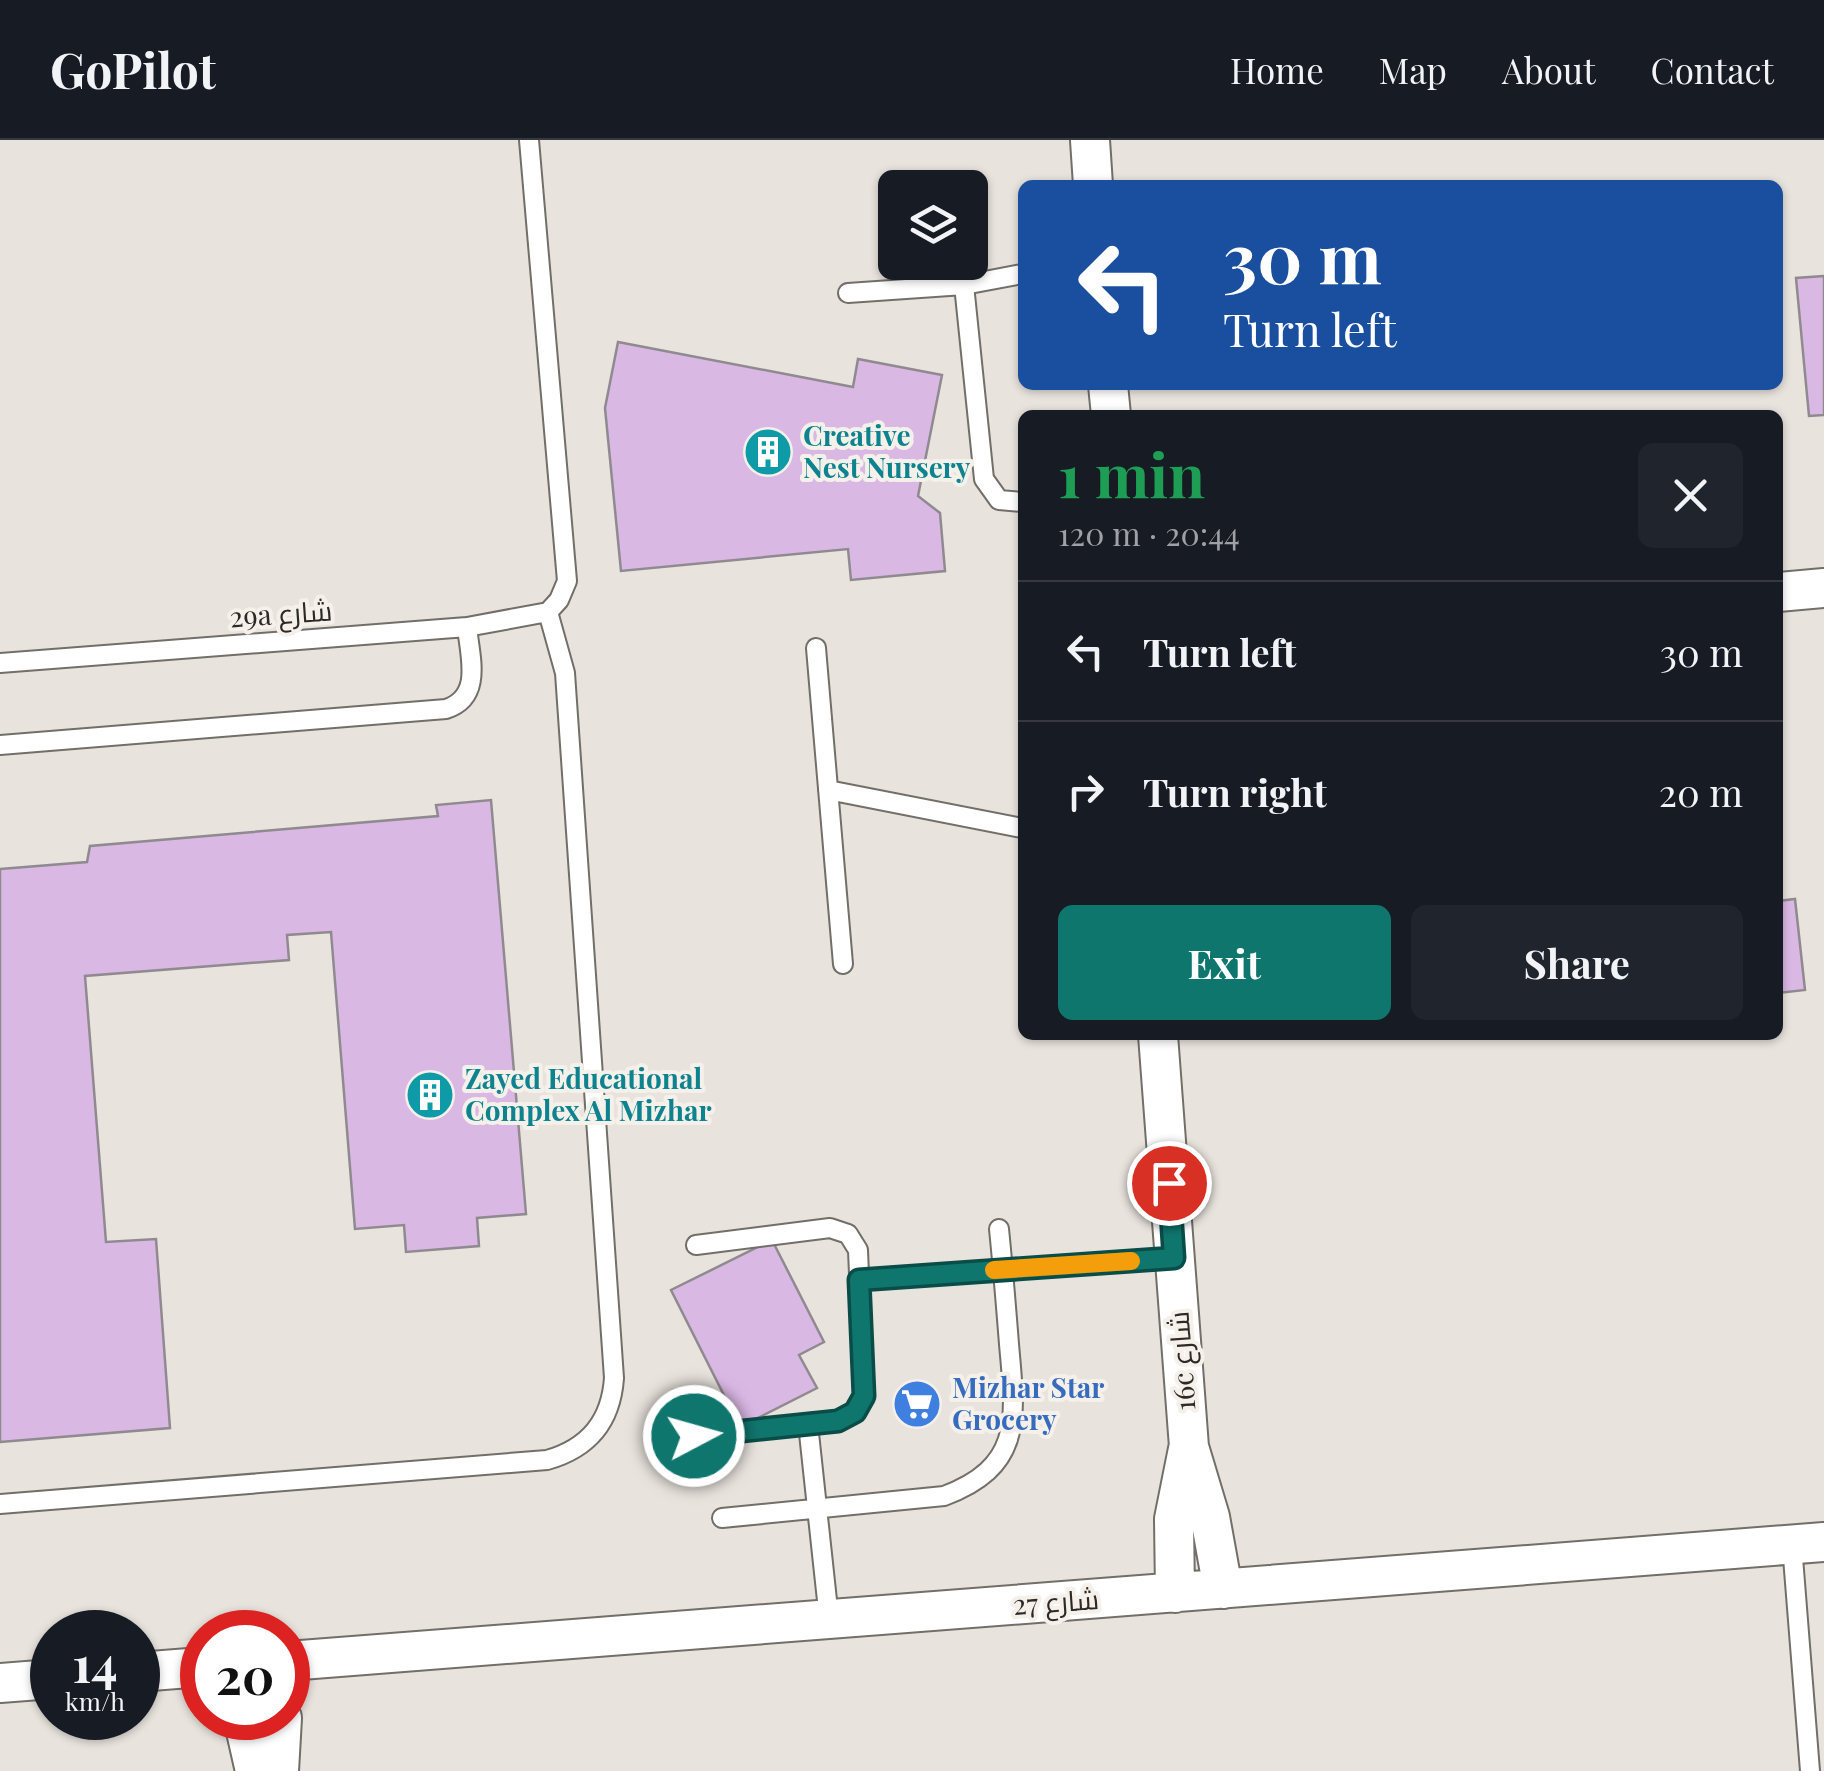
<!DOCTYPE html>
<html lang="en">
<head>
<meta charset="utf-8">
<style>
  :root { --surface:#171b24; --page:#20242c; --text:#f1f3f6; --muted:#9ea1a6; --line:#363941; --accent:#0f766e }
  body { margin:0; font-family:"Playfair Display",Cairo,serif; background:var(--page); color:var(--text); height:100vh; display:flex; flex-direction:column; font-size:38px; white-space:nowrap }
  * { box-sizing:border-box; margin:0 }
  p { font-size:32px; color:var(--muted) }
  .icon { flex:none; width:55px; height:55px; fill:none; stroke:currentColor; stroke-width:2; stroke-linecap:round; stroke-linejoin:round }
  .map { position:relative; flex:1; overflow:hidden }
  .panel { position:absolute; left:1018px; top:270px; width:765px; height:630px; display:flex; flex-direction:column; background:var(--surface); border-radius:15px; box-shadow:0 2px 8px #0004 }
  .panel>* { flex:none }
  .guide { position:absolute; left:1018px; top:40px; width:765px; height:210px; border-radius:15px; box-shadow:0 2px 8px #0004; background:#1a4fa0; color:#fff; overflow:hidden }
  .controls { position:absolute; left:878px; top:30px; display:grid; gap:20px }
  .controls a { display:grid; place-items:center; width:110px; height:110px; border-radius:15px; background:var(--surface); box-shadow:0 2px 8px #0004; font-size:50px }
  .speed { position:absolute; left:30px; top:1470px; display:flex; gap:20px; font-size:50px; font-weight:700; text-align:center }
  .speed>* { display:grid; place-content:center; width:130px; height:130px; border-radius:50%; background:var(--surface); box-shadow:0 2px 8px #0004; line-height:1 }
  .speed small { font-size:25px; font-weight:400 }
  .speed .limit { border:15px solid #d22; background:#fff; color:#111 }
  .pin { position:absolute; display:grid; place-items:center; width:85px; height:85px; color:#fff; margin:-42px; border:5px solid #fff; border-radius:50%; box-shadow:0 2px 10px #0007 }
  .me { position:absolute; width:110px; margin:-55px; rotate:84deg; stroke-linejoin:round; filter:drop-shadow(0 0 8px #0008) }
  .turn { display:flex; align-items:center; gap:35px; height:210px; padding:0 40px; font-size:45px }
  .turn .icon { width:130px; height:130px; stroke-width:2.5 }
  .turn b { display:block; font-size:70px; line-height:85px }
  .round { display:grid; place-items:center; flex:none; width:105px; height:105px; border-radius:15px; background:var(--page) }
  .head { display:flex; align-items:center; justify-content:space-between; height:170px; padding:0 40px }
  h1 { font-size:60px; font-weight:700; line-height:75px; color:#1e9e55 }
  .button { display:flex; gap:20px; margin-top:auto; padding:20px 40px }
  .button a { flex:1; height:115px; border-radius:15px; background:var(--accent); color:#fff; font-size:40px; font-weight:700; line-height:115px; text-align:center }
  .button a+a { background:var(--page); color:var(--text) }
  ul { padding:0; list-style:none }
  li { display:flex; align-items:center; gap:30px; height:140px; padding:0 40px; border-top:2px solid var(--line) }
  li div { flex:1 }
  li b { display:block; font-size:38px }
  li em { font-style:normal }
  header { display:flex; align-items:center; gap:60px; box-sizing:border-box; height:140px; padding:0 50px; background:var(--surface); border-bottom:2px solid var(--line) }
  header strong { font-size:48px }
  nav { display:flex; gap:55px; margin-inline-start:auto; font-size:35px }
  .map>svg:first-child { display:block }
  .building { fill:#dab8e4; stroke:#8f8a90; stroke-width:2.5 }
  .lines { fill:none; stroke-linecap:round; stroke-linejoin:round }
  .lane-casing { stroke:#726e68; stroke-width:22 }
  .street-casing { stroke:#726e68; stroke-width:42 }
  .lane { stroke:#fff; stroke-width:18 }
  .street { stroke:#fff; stroke-width:38 }
  .route-casing { stroke:#0a4d48; stroke-width:25 }
  .route { stroke:#0f766e; stroke-width:18 }
  .slow { stroke:#f59e0b; stroke-width:18 }
  .labels { text-anchor:middle; stroke-width:8; stroke-linejoin:round; paint-order:stroke }
  .culture-label { font-size:28px; font-weight:bold; fill:#0d838f; stroke:#f5f0ea; text-anchor:start }
  .street-label { font-size:28px; fill:#2c2a28; stroke:#f5f0ea }
  .shop-label { font-size:28px; font-weight:bold; fill:#366cbe; stroke:#f5f0ea; text-anchor:start }
</style>
</head>
<body>
<header>
<strong>GoPilot</strong>
<nav><a>Home</a><a>Map</a><a>About</a><a>Contact</a></nav>
</header>
<div class="map">
<svg width="1824" height="1631" viewBox="0 0 1824 1631">
  <rect width="100%" height="100%" fill="#e8e3dd"/>
  <path class="building" d="M 1824,136 L 1824,275 L 1809,276 L 1796,138 Z
    M 618,202 L 853,247 L 858,219 L 942,235 L 918,356 L 940,373 L 945,431 L 851,440 L 848,409 L 621,431 L 605,268 Z
    M 491,660 L 526,1074 L 477,1078 L 479,1106 L 406,1112 L 404,1085 L 355,1089 L 331,792 L 287,795 L 289,820 L 85,836 L 106,1102 L 156,1099 L 170,1288 L 0,1302 L 0,729 L 87,722 L 90,706 L 438,676 L 436,665 Z
    M 1795,759 L 1805,850 L 1778,853 L 1778,761 Z
    M 772,1100 L 824,1202 L 799,1215 L 817,1248 L 740,1287 L 671,1150 Z"/>
  <g class="lines">
    <g class="lane-casing">
      <path id="lane" d="M 964,145 L 984,339 L 999,360 L 1022,362
        M 848,153 L 964,145 L 1022,134
        M 816,508 L 843,824
        M 0,523 L 467,487 L 548,472 L 559,460 L 567,441 L 529,0
        M 0,605 L 446,569 C 483,557 470,517 467,487
        M 828,650 L 1022,688
        M 859,1140 L 1174,1118
        M 808,1284 L 829,1479
        M 694,1296 L 838,1281 L 855,1273 L 864,1256 L 858,1110 L 848,1094 L 830,1088 L 696,1105
        M 0,1364 L 547,1320 C 589,1308 611,1281 614,1238 L 565,533 L 548,472
        M 722,1378 L 944,1356 C 1025,1326 1015,1275 1009,1204 C 1006,1166 1003,1128 999,1089
        M 1792,1405 L 1810,1631"/>
    </g>
    <g class="street-casing">
      <path id="street" d="M 1090,0 L 1093,45
        M 1108,245 L 1111,275
        M 1778,452 L 1824,448
        M 1158,895 L 1189,1307 L 1210,1377 L 1223,1449
        M 1175,1453 L 1174,1379 L 1188,1309
        M 288,1521 L 1824,1402
        M 138,1532 L 202,1527
        M 0,1543 L 52,1539
        M 243,1578 L 255,1631
        M 279,1631 L 282,1578"/>
    </g>
    <use href="#lane" class="lane"/>
    <use href="#street" class="street"/>
  </g>
  <g class="lines">
    <g class="route-casing">
      <path id="route" d="M 694,1296 L 838,1281 L 855,1272 L 864,1256 L 859,1140 L 1174,1118 L 1169,1043"/>
    </g>
    <use href="#route" class="route"/>
    <path class="slow" d="M 994,1130 L 1131,1121"/>
  </g>
  <defs>
    <g id="building-disc" transform="scale(2.5)"><circle r="9.5" fill="#0f9aa8" stroke="#f5f0ea"/><path d="M-4-6H4V6H1V3H-1V6H-4ZM-2.5-4.3h1.7v1.8h-1.7ZM.8-4.3h1.7v1.8H.8ZM-2.5-1h1.7V.8h-1.7ZM.8-1h1.7V.8H.8Z" fill="#fff"/></g>
    <g id="supermarket-disc" transform="scale(2.5)"><circle r="9.5" fill="#3f7fe0" stroke="#f5f0ea"/><path d="M-6-5.5h2.5l.6 2H6L4.5 2H-2.5L-4.4-4H-6ZM-1.5 3.2a1.3 1.3 0 1 0 .1 0ZM3 3.2a1.3 1.3 0 1 0 .1 0Z" fill="#fff"/></g>
  </defs>
  <g fill-rule="evenodd">
    <use href="#building-disc" x="768" y="312"/>
    <use href="#building-disc" x="430" y="955"/>
    <use href="#supermarket-disc" x="917" y="1264"/>
  </g>
  <g class="labels">
    <g class="culture-label">
      <text x="803" y="306">Creative<tspan x="803" dy="32">Nest Nursery</tspan></text>
      <text x="465" y="949">Zayed Educational<tspan x="465" dy="32">Complex Al Mizhar</tspan></text>
    </g>
    <g class="street-label">
      <text transform="translate(281 474) rotate(-4)" y="10">29a شارع</text>
      <text transform="translate(1182 1221) rotate(-94)" y="10">16c شارع</text>
      <text transform="translate(1056 1462) rotate(-4)" y="10">شارع 27</text>
    </g>
    <g class="shop-label">
      <text x="952" y="1258">Mizhar Star<tspan x="952" dy="32">Grocery</tspan></text>
    </g>
  </g>
</svg>
<div class="controls">
<a><svg class="icon" aria-label="layers" viewBox="0 0 24 24"><path d="M12 4l9 5-9 5-9-5zM3 14l9 5 9-5"/></svg></a>
</div>
<div class="speed"><div>14<small>km/h</small></div><div class="limit">20</div></div>
<div class="pin" style="left:1169px;top:1043px;background:#d93025"><svg class="icon" aria-label="arrive" viewBox="0 0 24 24"><path d="M6 21V4h12l-3 4 3 4H6"/></svg></div>
<svg class="me" style="left:694px;top:1296px" viewBox="-20 -20 40 40"><circle r="17" fill="#0f766e" stroke="#fff" stroke-width="3"/><path d="M0-11L8 9 0 5-8 9z" fill="#fff"/></svg>
<div class="guide">
<div class="turn"><svg class="icon" aria-label="left" viewBox="0 0 24 24"><path d="M17 20v-9H6M10 6l-5 5 5 5"/></svg><div><b>30 m</b>Turn left</div></div>
</div>
<section class="panel">
<div class="head"><div><h1>1 min</h1><p>120 m · 20:44</p></div><a class="round"><svg class="icon" aria-label="close" viewBox="0 0 24 24"><path d="M6 6l12 12M18 6L6 18"/></svg></a></div>
<ul>
<li><svg class="icon" aria-label="left" viewBox="0 0 24 24"><path d="M17 20v-9H6M10 6l-5 5 5 5"/></svg><div><b>Turn left</b></div><em>30 m</em></li>
<li><svg class="icon" aria-label="right" viewBox="0 0 24 24"><path d="M7 20v-9h11M14 6l5 5-5 5"/></svg><div><b>Turn right</b></div><em>20 m</em></li>
</ul>
<div class="button"><a>Exit</a><a>Share</a></div>
</section>
</div>
</body>
</html>
